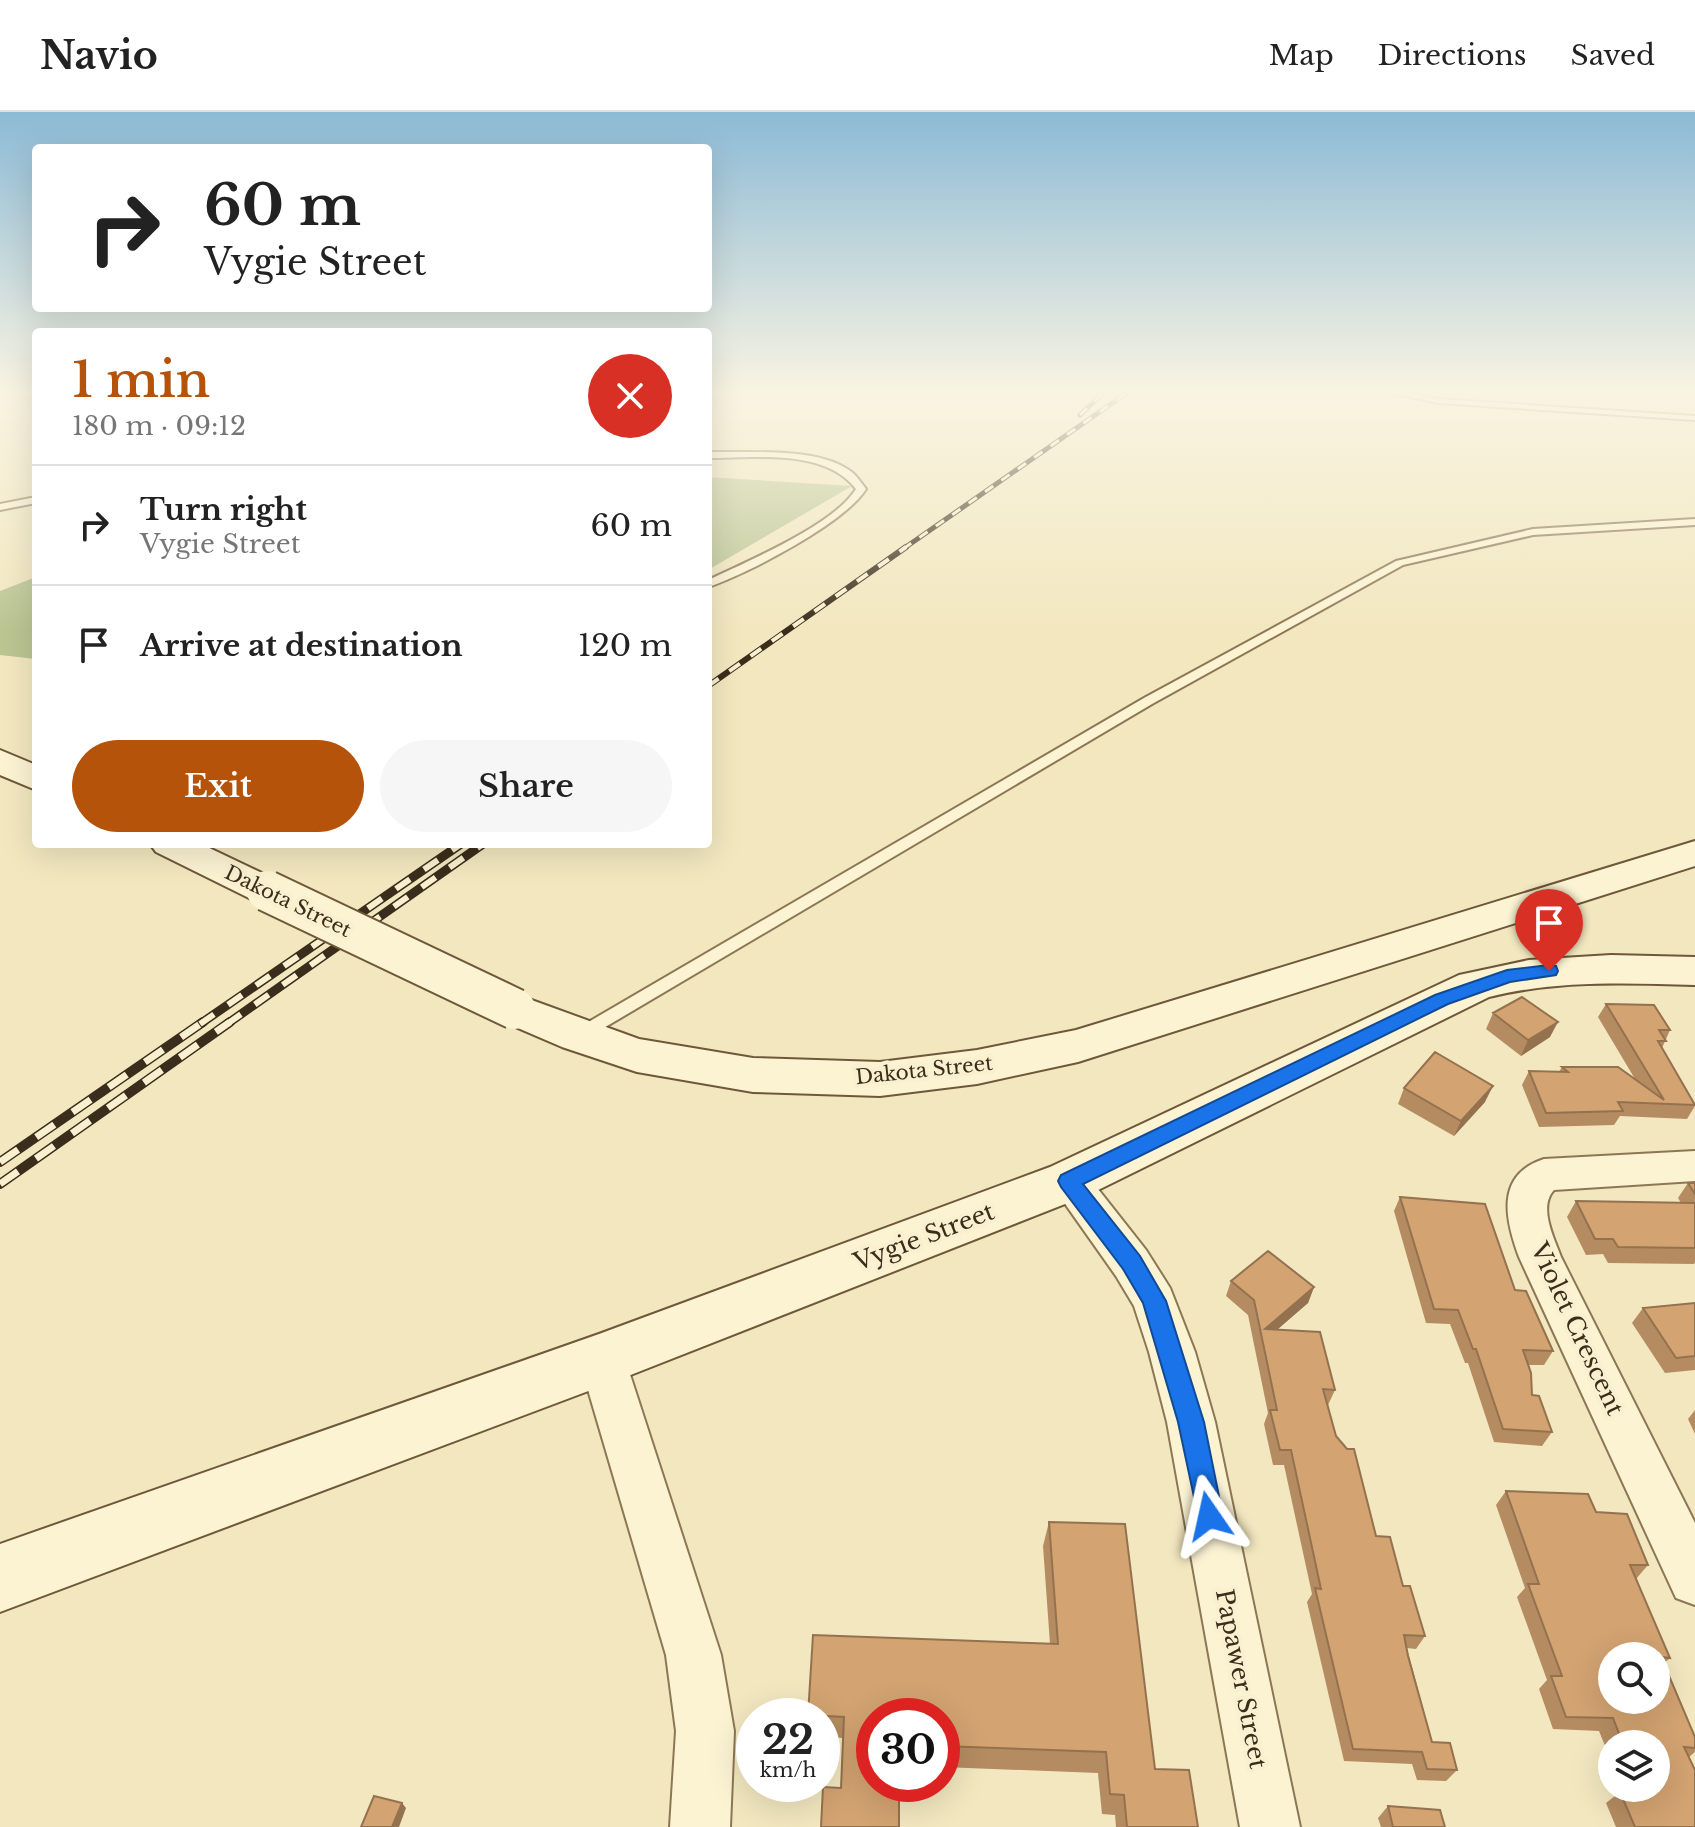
<!DOCTYPE html>
<html lang="en">
<head>
<meta charset="utf-8">
<style>
  :root { --surface:#fff; --page:#f6f6f6; --text:#222; --muted:#767676; --line:#e0e0e0; --accent:#b45309 }
  body { margin:0; font-family:"Libre Baskerville",serif; background:var(--page); color:var(--text); height:100vh; display:flex; flex-direction:column; font-size:30px; white-space:nowrap }
  * { box-sizing:border-box; margin:0 }
  p { font-size:26px; color:var(--muted) }
  .icon { flex:none; width:44px; height:44px; fill:none; stroke:currentColor; stroke-width:2; stroke-linecap:round; stroke-linejoin:round }
  .map { position:relative; flex:1; overflow:hidden }
  .drawer { position:absolute; left:32px; top:216px; width:680px; height:520px; display:flex; flex-direction:column; background:var(--surface); border-radius:8px; box-shadow:0 8px 32px #0002 }
  .drawer>* { flex:none }
  .banner { position:absolute; left:32px; top:32px; width:680px; height:168px; border-radius:8px; box-shadow:0 8px 32px #0002; background:#fff; color:var(--text); overflow:hidden }
  .tools { position:absolute; left:1598px; top:1530px; display:grid; gap:16px }
  .tools a { display:grid; place-items:center; width:72px; height:72px; border-radius:50%; background:var(--surface); box-shadow:0 8px 32px #0002; font-size:40px }
  .speed { position:absolute; left:736px; top:1586px; display:flex; gap:16px; font-size:40px; font-weight:700; text-align:center }
  .speed>* { display:grid; place-content:center; width:104px; height:104px; border-radius:50%; background:var(--surface); box-shadow:0 8px 32px #0002; line-height:1 }
  .speed small { font-size:20px; font-weight:400 }
  .speed .limit { border:12px solid #d22; background:#fff; color:#111 }
  .pin { position:absolute; display:grid; place-items:center; width:68px; height:68px; color:#fff; margin:-82px -34px; border-radius:50% 50% 50% 0; rotate:-45deg; box-shadow:0 0 8px #0007 }
  .pin .icon { rotate:45deg }
  .me { position:absolute; width:88px; margin:-44px; rotate:349deg; stroke-linejoin:round; filter:drop-shadow(0 0 6px #0008) }
  .turn { display:flex; align-items:center; gap:28px; height:168px; padding:0 40px; font-size:36px }
  .turn .icon { width:104px; height:104px; stroke-width:2.5 }
  .turn b { display:block; font-size:56px; line-height:68px }
  .round { display:grid; place-items:center; flex:none; width:84px; height:84px; border-radius:42px; background:var(--page) }
  .summary { display:flex; align-items:center; justify-content:space-between; height:136px; padding:0 40px }
  h1 { font-size:48px; font-weight:600; line-height:60px; color:var(--accent) }
  .cta { display:flex; gap:16px; margin-top:auto; padding:16px 40px }
  .cta a { flex:1; height:92px; border-radius:48px; background:var(--accent); color:#fff; font-size:32px; font-weight:600; line-height:92px; text-align:center }
  .cta a+a { background:var(--page); color:var(--text) }
  ul { padding:0; list-style:none }
  li { display:flex; align-items:center; gap:24px; height:120px; padding:0 40px; border-top:2px solid var(--line) }
  li div { flex:1 }
  li b { display:block; font-size:30px }
  li em { font-style:normal }
  header { display:flex; align-items:center; gap:48px; box-sizing:border-box; height:112px; padding:0 40px; background:var(--surface); border-bottom:2px solid var(--line) }
  header strong { font-size:38px }
  nav { display:flex; gap:44px; margin-inline-start:auto; font-size:28px }
  .map>svg:first-child { display:block }
  .cemetery { fill:#bac592 }
  .lines { fill:none; stroke-linecap:round; stroke-linejoin:round }
  .lane-casing { stroke:#8c7755; stroke-width:4 }
  .street-casing { stroke:#8c7755; stroke-width:4 }
  .secondary-casing { stroke:#6e5839; stroke-width:4 }
  .lane { fill:#fcf3d3; fill-rule:evenodd }
  .street { fill:#fcf3d3; fill-rule:evenodd }
  .secondary { fill:#fcf3d3; fill-rule:evenodd }
  .rail-far3-casing { stroke:#3a2d1b; stroke-width:5 }
  .rail-far2-casing { stroke:#3a2d1b; stroke-width:6 }
  .rail-far1-casing { stroke:#3a2d1b; stroke-width:9 }
  .rail-casing { stroke:#3a2d1b; stroke-width:10 }
  .rail-far3 { stroke:#f8f0cf; stroke-width:3; stroke-dasharray:10; stroke-linecap:butt }
  .rail-far2 { stroke:#f8f0cf; stroke-width:4; stroke-dasharray:13; stroke-linecap:butt }
  .rail-far1 { stroke:#f8f0cf; stroke-width:6; stroke-dasharray:17; stroke-linecap:butt }
  .rail { stroke:#f8f0cf; stroke-width:7; stroke-dasharray:22; stroke-linecap:butt }
  .secondary-bridge-casing { stroke:#6e5839; stroke-width:44; stroke-linecap:butt }
  .secondary-bridge { stroke:#fcf3d3; stroke-width:40 }
  .wall { fill:#b58c61 }
  .shaded-wall { fill:#94724f }
  .building { fill:#d3a371; stroke:#94724f; stroke-width:2; fill-rule:evenodd }
  .route { fill:#1a73e8; stroke:#114b97; stroke-width:2 }
  .labels { text-anchor:middle; stroke-width:8; stroke-linejoin:round; paint-order:stroke }
  .street-label { font-size:20px; fill:#3a2d1b; stroke:#f8f0cf }
  .near-street-label { font-size:24px; fill:#3a2d1b; stroke:#f8f0cf }
</style>
</head>
<body>
<header>
<strong>Navio</strong>
<nav><a>Map</a><a>Directions</a><a>Saved</a></nav>
</header>
<div class="map">
<svg width="1695" height="1715" viewBox="0 0 1695 1715">
  <rect width="100%" height="100%" fill="#f2e7bf"/>
  <path class="cemetery" d="M 708,365 L 852,374 L 708,458 Z
    M 36,465 L 36,547 L 0,543 L 0,479 Z"/>
  <g class="lines">
    <g class="lane-casing">
      <path id="lane" d="M 1380,278 L 1394,278 L 1438,287 L 1695,304 L 1695,308 L 1438,291 Z
        M 708,340 C 748,341 823,334 854,362 C 858,366 862,372 866,377 C 845,411 747,462 708,475 L 708,468 C 748,449 834,413 856,377 C 825,336 754,346 708,346 Z
        M 36,385 L 36,391 L 0,398 L 0,392 Z
        M 1695,407 L 1695,413 L 1533,423 L 1403,453 L 1152,592 L 585,927 L 573,927 L 571,923 L 573,919 L 1144,586 L 1396,449 L 1533,417 Z"/>
    </g>
    <g class="street-casing">
      <path id="street" d="M 1695,1039 L 1695,1069 L 1554,1078 C 1538,1095 1554,1126 1561,1145 L 1695,1411 L 1695,1493 L 1676,1486 L 1519,1145 C 1505,1107 1495,1063 1544,1047 Z
        M 1069,1053 L 1083,1058 L 1146,1138 L 1170,1176 L 1195,1240 L 1215,1310 L 1300,1715 L 1240,1715 L 1167,1310 L 1149,1240 L 1134,1194 L 1116,1164 L 1049,1069 L 1055,1058 Z
        M 602,1227 L 618,1233 L 625,1247 L 721,1543 L 734,1619 L 730,1715 L 670,1715 L 676,1619 L 666,1543 L 579,1247 L 586,1233 Z"/>
    </g>
    <g class="secondary-casing">
      <path id="secondary" d="M 0,638 L 36,653 L 36,678 L 0,663 Z
        M 1695,729 L 1695,754 L 1078,950 L 977,972 L 880,984 L 753,980 L 637,960 L 562,935 L 499,908 L 492,897 L 499,886 L 515,882 L 639,927 L 753,946 L 880,950 L 977,938 L 1076,918 Z
        M 150,732 L 201,732 L 281,770 L 287,779 L 281,788 L 267,791 L 253,788 L 156,740 Z
        M 1611,843 L 1695,845 L 1695,873 C 1626,871 1557,868 1489,885 L 1088,1083 L 623,1266 L 0,1500 L 0,1432 L 599,1222 L 1050,1055 L 1459,863 L 1529,848 Z"/>
    </g>
    <use href="#lane" class="lane"/>
    <use href="#street" class="street"/>
    <use href="#secondary" class="secondary"/>
    <g class="rail-far3-casing">
      <path id="rail-far3" d="M 1080,303 L 1106,278
        M 903,437 L 1131,278"/>
    </g>
    <g class="rail-far2-casing">
      <path id="rail-far2" d="M 708,574 L 906,435"/>
    </g>
    <g class="rail-far1-casing">
      <path id="rail-far1" d="M 200,912 L 461,732
        M 227,912 L 483,732"/>
    </g>
    <g class="rail-casing">
      <path id="rail" d="M 0,1050 L 203,910
        M 0,1072 L 230,910"/>
    </g>
    <use href="#rail-far3" class="rail-far3"/>
    <use href="#rail-far2" class="rail-far2"/>
    <use href="#rail-far1" class="rail-far1"/>
    <use href="#rail" class="rail"/>
    <g class="secondary-bridge-casing">
      <path id="secondary-bridge" d="M 267,779 L 515,897"/>
    </g>
    <use href="#secondary-bridge" class="secondary-bridge"/>
  </g>
  <path class="wall" d="M 1606,892 L 1670,918 L 1662,936 L 1695,992 L 1695,994 L 1687,1007 L 1620,1004 L 1614,1013 L 1539,1015 L 1522,973 L 1529,959 L 1559,960 L 1562,955 L 1635,967 L 1598,905 Z
    M 1493,901 L 1550,925 L 1521,944 L 1486,917 Z
    M 1404,976 L 1485,990 L 1454,1024 L 1398,992 Z
    M 1688,1071 L 1695,1071 L 1695,1150 L 1694,1152 L 1608,1151 L 1603,1142 L 1586,1143 L 1567,1105 L 1576,1089 L 1681,1091 L 1678,1086 Z
    M 1400,1085 L 1515,1178 L 1553,1239 L 1544,1253 L 1528,1253 L 1532,1283 L 1552,1320 L 1542,1334 L 1494,1330 L 1468,1251 L 1465,1251 L 1450,1212 L 1426,1211 L 1394,1099 Z
    M 1231,1169 L 1314,1175 L 1308,1191 L 1276,1218 L 1335,1278 L 1328,1293 L 1336,1324 L 1376,1424 L 1403,1474 L 1425,1524 L 1416,1537 L 1407,1536 L 1432,1630 L 1457,1658 L 1446,1669 L 1417,1668 L 1412,1652 L 1344,1649 L 1307,1490 L 1312,1482 L 1284,1353 L 1273,1353 L 1264,1312 L 1268,1301 L 1248,1203 L 1226,1184 Z
    M 1695,1191 L 1695,1258 L 1665,1261 L 1632,1211 L 1643,1196 Z
    M 1695,1298 L 1695,1322 L 1688,1307 Z
    M 1506,1379 L 1596,1400 L 1648,1453 L 1636,1467 L 1670,1546 L 1663,1552 L 1695,1625 L 1695,1640 L 1689,1645 L 1695,1715 L 1616,1715 L 1606,1691 L 1620,1680 L 1623,1680 L 1622,1676 L 1656,1676 L 1656,1632 L 1612,1632 L 1612,1651 L 1599,1619 L 1553,1617 L 1539,1577 L 1547,1568 L 1517,1485 L 1525,1476 L 1496,1393 Z
    M 1049,1410 L 1155,1657 L 1198,1715 L 1116,1715 L 1115,1703 L 1102,1702 L 1098,1661 L 942,1655 L 942,1604 L 874,1604 L 841,1676 L 844,1626 L 822,1625 L 822,1604 L 808,1604 L 813,1523 L 1050,1532 L 1043,1434 Z
    M 1388,1694 L 1445,1715 L 1381,1715 L 1378,1706 Z"/>
  <path class="shaded-wall" d="M 1558,910 L 1550,925 L 1521,944 L 1528,928 Z
    M 1493,974 L 1485,990 L 1454,1024 L 1461,1009 Z
    M 1314,1175 L 1308,1191 L 1263,1230 L 1265,1217 Z
    M 402,1691 L 406,1696 L 399,1715 L 392,1715 Z"/>
  <path class="building" d="M 1522,885 L 1558,910 L 1528,928 L 1493,901 Z
    M 1606,892 L 1654,893 L 1670,918 L 1659,918 L 1666,929 L 1658,929 L 1695,993 L 1618,990 L 1623,999 L 1546,1001 L 1529,959 L 1568,960 L 1562,955 L 1618,955 L 1664,988 Z
    M 1435,940 L 1493,974 L 1461,1009 L 1404,976 Z
    M 1688,1071 L 1695,1071 L 1695,1082 Z
    M 1400,1085 L 1485,1092 L 1515,1178 L 1526,1179 L 1553,1239 L 1523,1238 L 1531,1261 L 1532,1283 L 1539,1284 L 1552,1320 L 1503,1317 L 1476,1237 L 1473,1237 L 1458,1198 L 1434,1197 Z
    M 1576,1089 L 1695,1091 L 1695,1136 L 1618,1135 L 1613,1127 L 1595,1127 Z
    M 1268,1139 L 1314,1175 L 1265,1217 L 1320,1220 L 1335,1278 L 1323,1277 L 1336,1324 L 1347,1337 L 1354,1337 L 1376,1424 L 1390,1425 L 1403,1474 L 1410,1474 L 1425,1524 L 1404,1523 L 1408,1544 L 1432,1630 L 1450,1631 L 1457,1658 L 1427,1657 L 1422,1640 L 1353,1637 L 1315,1476 L 1321,1477 L 1291,1338 L 1280,1338 L 1270,1298 L 1277,1298 L 1254,1188 L 1231,1169 Z
    M 1695,1191 L 1695,1244 L 1676,1246 L 1643,1196 Z
    M 1506,1379 L 1588,1382 L 1596,1400 L 1627,1402 L 1648,1453 L 1630,1453 L 1670,1546 L 1661,1545 L 1695,1625 L 1695,1636 L 1684,1635 L 1695,1658 L 1695,1715 L 1635,1715 L 1620,1680 L 1642,1679 L 1641,1676 L 1656,1676 L 1656,1632 L 1623,1632 L 1613,1606 L 1566,1605 L 1551,1564 L 1562,1564 L 1528,1472 L 1539,1472 ZM 1612,1544 L 1656,1544 L 1656,1588 L 1612,1588 Z
    M 1049,1410 L 1125,1412 L 1155,1657 L 1189,1658 L 1198,1715 L 1127,1715 L 1124,1683 L 1110,1682 L 1106,1640 L 942,1634 L 942,1604 L 874,1604 L 874,1672 L 899,1672 L 899,1715 L 821,1715 L 823,1675 L 841,1676 L 844,1605 L 808,1603 L 813,1523 L 1058,1532 Z
    M 374,1684 L 402,1691 L 392,1715 L 361,1715 Z
    M 1388,1694 L 1440,1698 L 1445,1715 L 1393,1715 Z"/>
  <linearGradient id="sky" x2="0" y2="1"><stop stop-color="#8cbad6"/><stop offset="0.54" stop-color="#f9f4e2"/><stop offset="1" stop-color="#f9f4e2" stop-opacity="0"/></linearGradient>
  <rect width="1695" height="518" fill="url(#sky)"/>
  <path class="route" d="M 1549,853 L 1556,854 L 1558,859 L 1556,863 L 1510,870 L 1448,892 L 1083,1072 L 1140,1144 L 1166,1189 L 1204,1310 L 1223,1404 L 1219,1413 L 1209,1417 L 1200,1413 L 1178,1310 L 1143,1191 L 1123,1157 L 1061,1075 L 1058,1069 L 1061,1063 L 1435,883 L 1507,858 Z"/>
  <g class="labels">
    <g class="street-label">
      <text transform="translate(288 789) rotate(26)" y="7">Dakota Street</text>
      <text transform="translate(924 958) rotate(-6)" y="7">Dakota Street</text>
    </g>
    <g class="near-street-label">
      <text transform="translate(924 1125) rotate(-21)" y="8">Vygie Street</text>
      <text transform="translate(1577 1217) rotate(65)" y="8">Violet Crescent</text>
      <text transform="translate(1241 1567) rotate(79)" y="8">Papawer Street</text>
    </g>
  </g>
</svg>
<div class="tools">
<a><svg class="icon" aria-label="search" viewBox="0 0 24 24"><circle cx="10" cy="10" r="6"/><path d="M15 15l6 6"/></svg></a>
<a><svg class="icon" aria-label="layers" viewBox="0 0 24 24"><path d="M12 4l9 5-9 5-9-5zM3 14l9 5 9-5"/></svg></a>
</div>
<div class="speed"><div>22<small>km/h</small></div><div class="limit">30</div></div>
<div class="pin" style="left:1549px;top:859px;background:#d93025"><svg class="icon" aria-label="arrive" viewBox="0 0 24 24"><path d="M6 21V4h12l-3 4 3 4H6"/></svg></div>
<svg class="me" style="left:1209px;top:1404px" viewBox="-20 -20 40 40"><path d="M0-17L14 15 0 8-14 15z" fill="#1a73e8" stroke="#fff" stroke-width="4"/></svg>
<div class="banner">
<div class="turn"><svg class="icon" aria-label="right" viewBox="0 0 24 24"><path d="M7 20v-9h11M14 6l5 5-5 5"/></svg><div><b>60 m</b>Vygie Street</div></div>
</div>
<section class="drawer">
<div class="summary"><div><h1>1 min</h1><p>180 m · 09:12</p></div><a class="round" style="background:#d93025;color:#fff"><svg class="icon" aria-label="close" viewBox="0 0 24 24"><path d="M6 6l12 12M18 6L6 18"/></svg></a></div>
<ul>
<li><svg class="icon" aria-label="right" viewBox="0 0 24 24"><path d="M7 20v-9h11M14 6l5 5-5 5"/></svg><div><b>Turn right</b><p>Vygie Street</p></div><em>60 m</em></li>
<li><svg class="icon" aria-label="arrive" viewBox="0 0 24 24"><path d="M6 21V4h12l-3 4 3 4H6"/></svg><div><b>Arrive at destination</b></div><em>120 m</em></li>
</ul>
<div class="cta"><a>Exit</a><a>Share</a></div>
</section>
</div>
</body>
</html>
